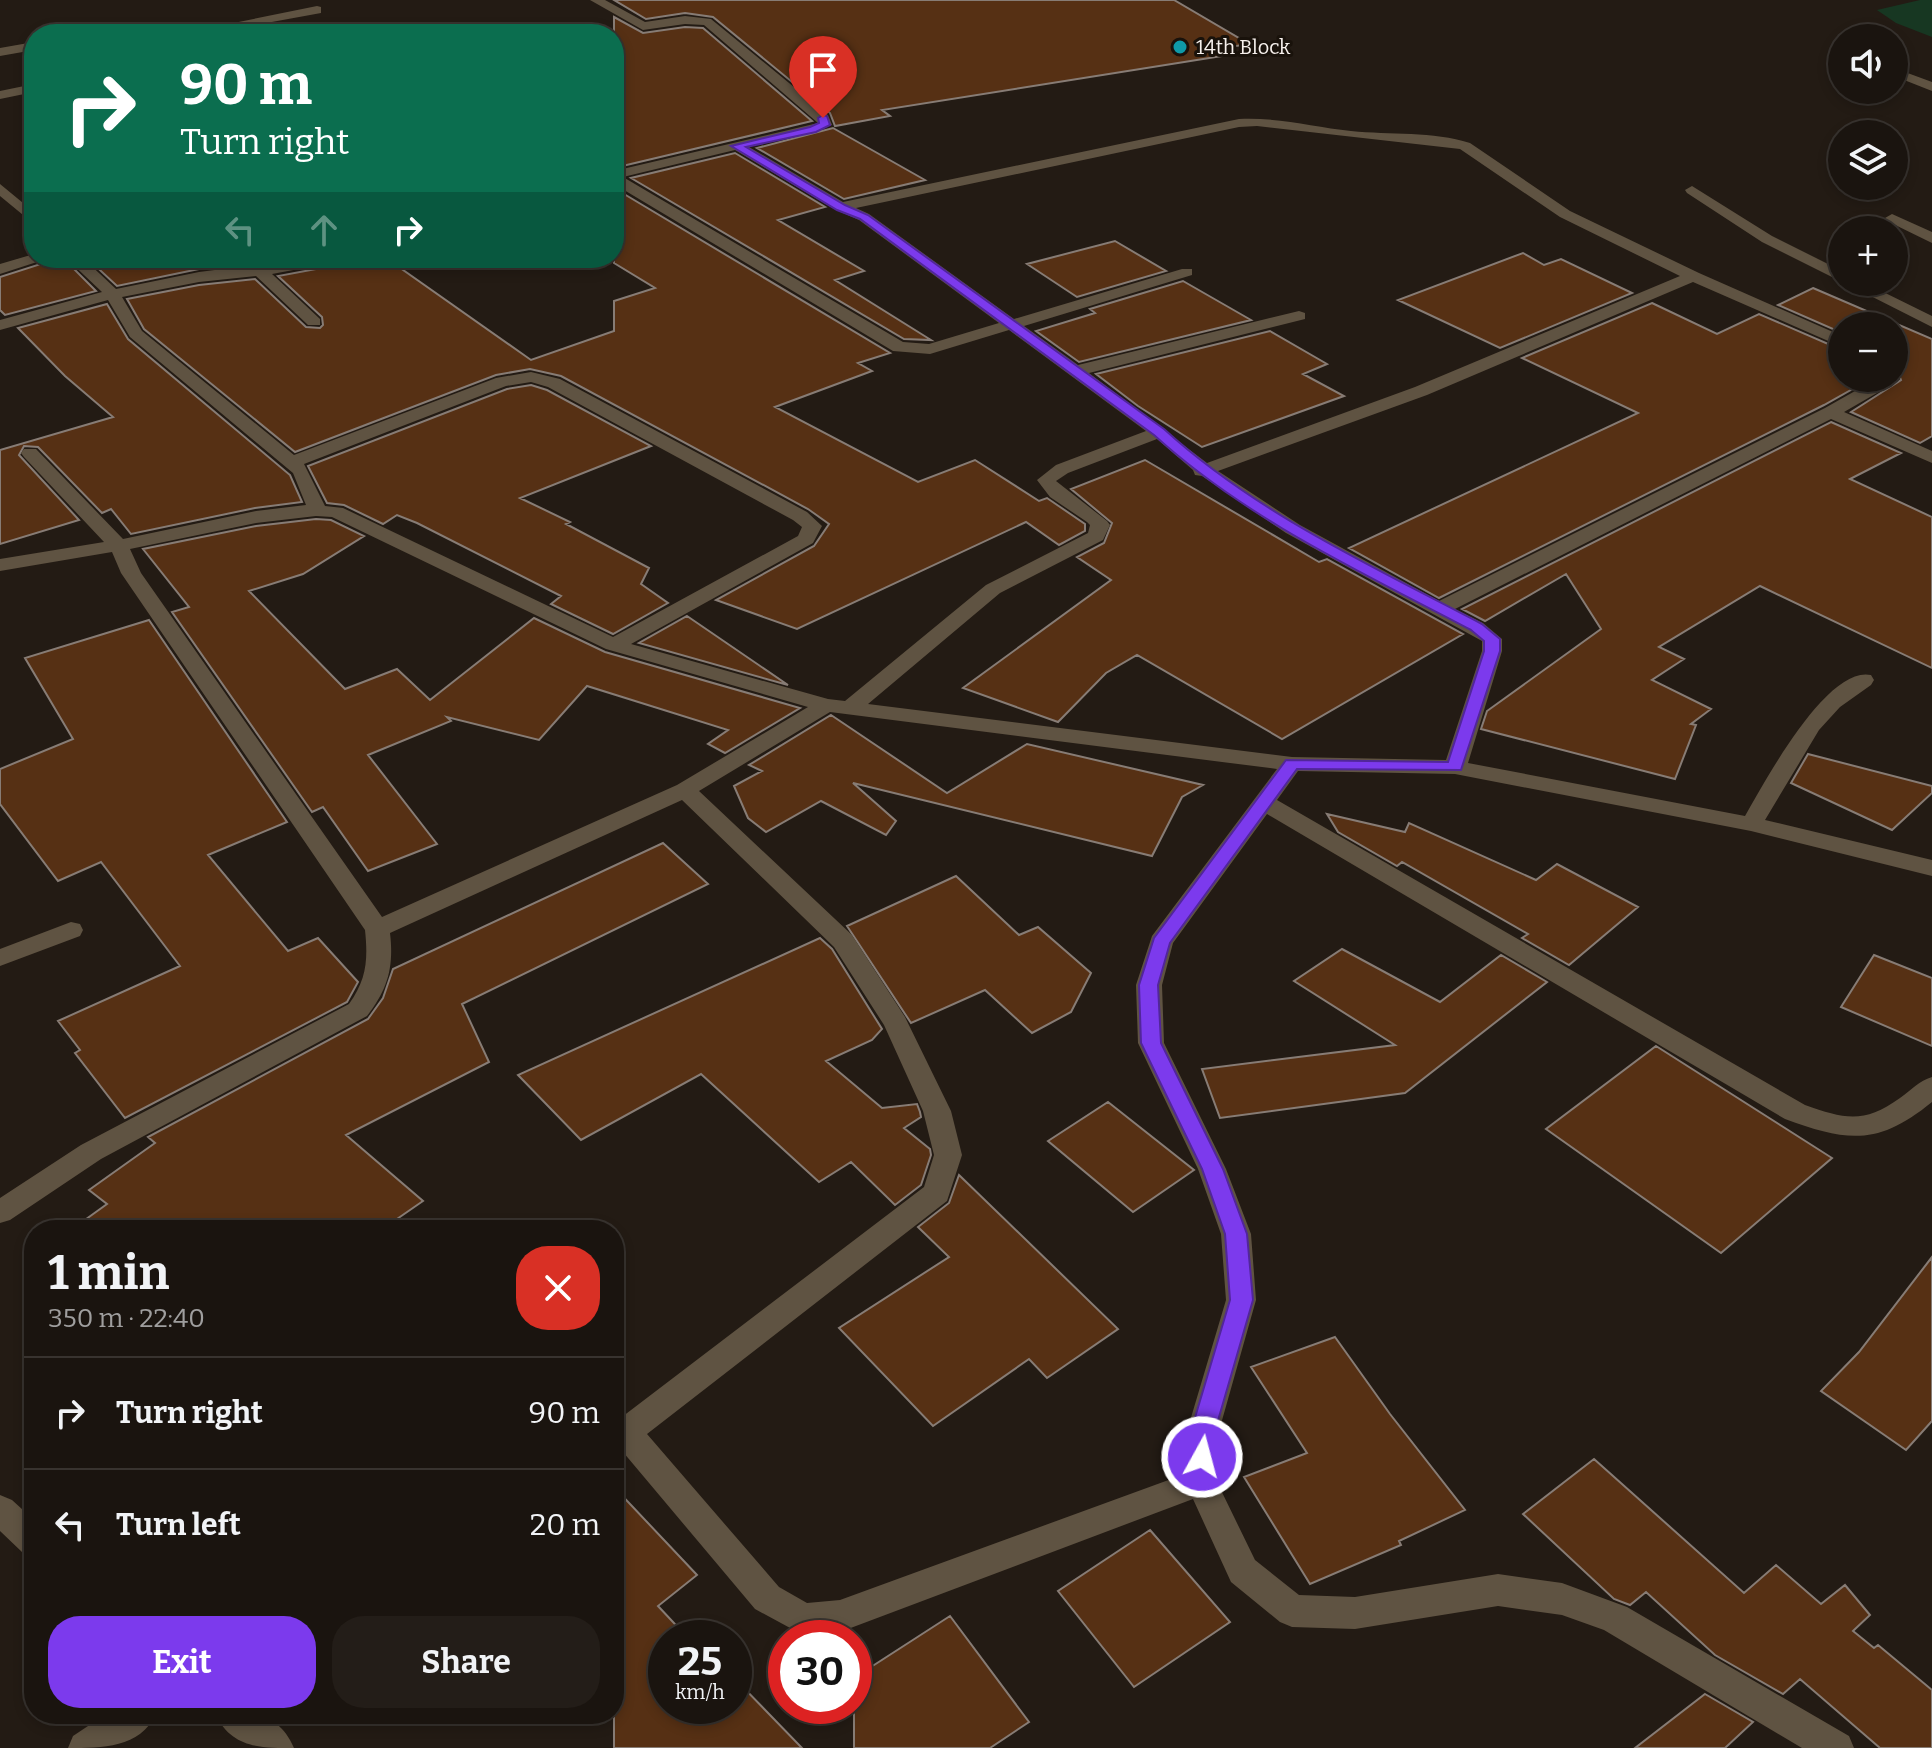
<!DOCTYPE html>
<html lang="en">
<head>
<meta charset="utf-8">
<style>
  :root { --surface:#1a140f; --page:#231d18; --text:#f1f3f6; --muted:#9f9e9e; --line:#38332f; --accent:#7c3aed }
  body { margin:0; font-family:Bitter,serif; background:var(--page); color:var(--text); height:100vh; display:flex; flex-direction:column; font-size:30px; white-space:nowrap }
  * { box-sizing:border-box; margin:0 }
  p { font-size:26px; color:var(--muted) }
  .icon { flex:none; width:44px; height:44px; fill:none; stroke:currentColor; stroke-width:2; stroke-linecap:round; stroke-linejoin:round }
  .map { position:relative; flex:1; overflow:hidden }
  .side { position:absolute; left:24px; top:1220px; width:600px; height:504px; display:flex; flex-direction:column; background:var(--surface); border-radius:32px; box-shadow:0 4px 12px #0003,0 0 0 2px var(--line) }
  .side>* { flex:none }
  .guide { position:absolute; left:24px; top:24px; width:600px; height:244px; border-radius:32px; box-shadow:0 4px 12px #0003,0 0 0 2px var(--line); background:#0b6e4f; color:#fff; overflow:hidden }
  .tools { position:absolute; left:1828px; top:24px; display:grid; gap:16px }
  .tools a { display:grid; place-items:center; width:80px; height:80px; border-radius:50%; background:var(--surface); box-shadow:0 4px 12px #0003,0 0 0 2px var(--line); font-size:40px }
  .speed { position:absolute; left:648px; top:1620px; display:flex; gap:16px; font-size:40px; font-weight:700; text-align:center }
  .speed>* { display:grid; place-content:center; width:104px; height:104px; border-radius:50%; background:var(--surface); box-shadow:0 4px 12px #0003,0 0 0 2px var(--line); line-height:1 }
  .speed small { font-size:20px; font-weight:400 }
  .speed .limit { border:12px solid #d22; background:#fff; color:#111 }
  .pin { position:absolute; display:grid; place-items:center; width:68px; height:68px; color:#fff; margin:-82px -34px; border-radius:50% 50% 50% 0; rotate:-45deg; box-shadow:0 0 8px #0007 }
  .pin .icon { rotate:45deg }
  .me { position:absolute; width:88px; margin:-44px; rotate:7deg; stroke-linejoin:round; filter:drop-shadow(0 0 6px #0008) }
  .turn { display:flex; align-items:center; gap:28px; height:168px; padding:0 24px; font-size:36px }
  .turn .icon { width:104px; height:104px; stroke-width:2.5 }
  .turn b { display:block; font-size:56px; line-height:68px }
  .lanes { display:flex; align-items:center; height:76px; padding:0 24px; background:#0003; justify-content:center; gap:40px; direction:ltr }
  .lanes .off { opacity:.35 }
  .round { display:grid; place-items:center; flex:none; width:84px; height:84px; border-radius:32px; background:var(--page) }
  .summary { display:flex; align-items:center; justify-content:space-between; height:136px; padding:0 24px }
  h1 { font-size:48px; font-weight:700; line-height:60px }
  .primary-button { display:flex; gap:16px; margin-top:auto; padding:16px 24px }
  .primary-button a { flex:1; height:92px; border-radius:32px; background:var(--accent); color:#fff; font-size:32px; font-weight:700; line-height:92px; text-align:center }
  .primary-button a+a { background:var(--page); color:var(--text) }
  ul { padding:0; list-style:none }
  li { display:flex; align-items:center; gap:24px; height:112px; padding:0 24px; border-top:2px solid var(--line) }
  li div { flex:1 }
  li b { display:block; font-size:30px }
  li em { font-style:normal }
  .map>svg:first-child { display:block }
  .green { fill:#173722 }
  .building { fill:#563014; stroke:#877c75; stroke-width:2 }
  .lines { fill:none; stroke-linecap:round; stroke-linejoin:round }
  .minor { fill:#5f5342; fill-rule:evenodd }
  .route { fill:#7c3aed; stroke:#51269a; stroke-width:2 }
  .culture-dot { fill:#0f9aa8; stroke:#19120b; stroke-width:3 }
  .labels { text-anchor:middle; stroke-width:6; stroke-linejoin:round; paint-order:stroke }
  .far-poi-label { font-size:20px; fill:#f6f0ec; stroke:#19120b; text-anchor:start }
</style>
</head>
<body>
<div class="map">
<svg width="1932" height="1748" viewBox="0 0 1932 1748">
  <rect width="100%" height="100%" fill="#231b14"/>
  <path class="green" d="M 1920,0 L 1932,0 L 1932,37 L 1896,23 L 1877,10 Z"/>
  <path class="building" d="M 614,0 L 1174,0 L 1249,44 L 1210,50 L 1222,56 L 882,110 L 890,116 L 835,126 L 830,113 L 713,17 L 685,13 L 646,19 Z
    M 614,17 L 643,33 L 685,27 L 703,28 L 812,121 L 614,168 Z
    M 833,128 L 925,180 L 844,199 L 757,148 Z
    M 735,153 L 825,207 L 778,220 L 864,271 L 835,280 L 931,340 L 904,339 L 631,178 Z
    M 614,188 L 890,353 L 858,363 L 872,371 L 775,407 L 918,482 L 975,460 L 1039,501 L 1047,498 L 1085,524 L 1085,531 L 1059,545 L 1026,522 L 797,629 L 716,600 L 814,546 L 829,524 L 808,509 L 561,376 L 530,369 L 496,375 L 295,452 L 144,329 L 127,299 L 199,285 L 255,279 L 306,327 L 320,328 L 323,325 L 322,317 L 278,276 L 332,266 L 342,258 L 386,258 L 531,360 L 614,331 L 614,301 L 655,288 L 614,263 Z
    M 1115,241 L 1166,271 L 1077,297 L 1027,264 Z
    M 1523,253 L 1544,265 L 1561,259 L 1632,293 L 1500,348 L 1398,300 Z
    M 46,258 L 63,258 L 96,291 L 5,315 L 0,310 L 0,277 L 41,264 Z
    M 87,258 L 286,258 L 199,269 L 117,286 Z
    M 1183,281 L 1251,320 L 1079,362 L 1036,331 L 1095,313 L 1090,309 Z
    M 1813,288 L 1932,339 L 1932,436 L 1920,443 L 1851,412 L 1901,380 L 1898,372 L 1894,372 L 1894,326 L 1842,326 L 1842,333 L 1778,305 Z
    M 1652,303 L 1717,334 L 1759,314 L 1842,350 L 1842,378 L 1872,378 L 1824,405 L 1439,598 L 1349,548 L 1638,413 L 1522,358 Z
    M 107,304 L 128,339 L 290,475 L 302,502 L 255,508 L 131,534 L 111,509 L 102,513 L 38,447 L 24,446 L 19,455 L 79,520 L 0,544 L 0,450 L 113,417 L 65,376 L 18,328 Z
    M 1270,331 L 1327,364 L 1303,374 L 1344,396 L 1202,447 L 1138,406 L 1096,374 Z
    M 531,385 L 547,390 L 651,446 L 520,498 L 570,522 L 566,524 L 649,568 L 641,584 L 668,603 L 613,634 L 551,604 L 561,596 L 417,523 L 397,515 L 383,524 L 344,505 L 327,503 L 308,466 L 507,389 Z
    M 1831,422 L 1901,453 L 1850,479 L 1932,517 L 1932,668 L 1760,586 L 1659,647 L 1684,659 L 1652,680 L 1711,709 L 1691,724 L 1696,725 L 1675,779 L 1481,729 L 1487,711 L 1601,629 L 1566,574 L 1485,621 L 1462,609 Z
    M 1145,460 L 1319,562 L 1327,559 L 1463,634 L 1282,739 L 1137,655 L 1106,673 L 1058,722 L 963,688 L 1111,580 L 1077,557 L 1104,543 L 1112,523 L 1071,489 Z
    M 316,519 L 331,520 L 364,536 L 303,574 L 249,591 L 345,689 L 397,669 L 430,700 L 534,618 L 605,652 L 800,708 L 725,753 L 708,744 L 728,730 L 587,686 L 539,740 L 447,717 L 451,721 L 368,755 L 437,844 L 368,871 L 323,807 L 312,812 L 172,612 L 189,607 L 143,549 L 256,526 Z
    M 687,616 L 788,685 L 639,643 Z
    M 149,620 L 287,822 L 208,855 L 288,951 L 318,938 L 358,982 L 347,1002 L 125,1118 L 75,1053 L 80,1050 L 58,1021 L 180,966 L 101,862 L 58,881 L 0,804 L 0,769 L 73,739 L 25,658 Z
    M 831,715 L 947,793 L 1027,744 L 1203,785 L 1182,797 L 1152,856 L 853,783 L 896,821 L 886,835 L 821,801 L 766,832 L 748,818 L 734,786 L 762,771 L 749,765 Z
    M 1808,754 L 1932,786 L 1932,793 L 1892,830 L 1791,783 Z
    M 1327,814 L 1405,832 L 1409,823 L 1536,880 L 1557,864 L 1638,907 L 1569,965 L 1522,938 L 1528,934 L 1402,862 L 1397,866 L 1338,832 Z
    M 663,843 L 708,884 L 462,1004 L 489,1062 L 346,1135 L 423,1201 L 381,1230 L 71,1230 L 107,1204 L 89,1190 L 155,1143 L 148,1137 L 368,1019 L 383,998 L 393,969 Z
    M 956,876 L 1019,935 L 1038,927 L 1091,973 L 1071,1012 L 1032,1033 L 985,990 L 911,1023 L 847,926 Z
    M 820,938 L 832,949 L 882,1029 L 872,1040 L 826,1061 L 882,1108 L 917,1104 L 920,1112 L 921,1117 L 904,1128 L 930,1149 L 931,1155 L 921,1185 L 895,1205 L 851,1162 L 819,1182 L 701,1074 L 581,1140 L 518,1075 Z
    M 1342,949 L 1440,1002 L 1501,955 L 1547,982 L 1405,1093 L 1220,1118 L 1202,1069 L 1395,1045 L 1294,981 Z
    M 1874,955 L 1932,978 L 1932,1046 L 1841,1007 Z
    M 1656,1046 L 1832,1158 L 1721,1253 L 1546,1129 Z
    M 1108,1102 L 1194,1170 L 1133,1212 L 1048,1141 Z
    M 959,1175 L 1118,1329 L 1047,1378 L 1029,1359 L 933,1426 L 839,1328 L 949,1257 L 918,1227 L 949,1203 Z
    M 1932,1257 L 1932,1421 L 1906,1450 L 1821,1391 L 1859,1352 Z
    M 1335,1337 L 1390,1414 L 1465,1510 L 1399,1541 L 1401,1545 L 1310,1584 L 1244,1477 L 1307,1453 L 1251,1367 Z
    M 1594,1459 L 1744,1593 L 1776,1565 L 1821,1604 L 1845,1585 L 1870,1615 L 1853,1631 L 1874,1648 L 1878,1645 L 1932,1690 L 1932,1748 L 1880,1748 L 1800,1679 L 1783,1694 L 1715,1655 L 1646,1592 L 1630,1605 L 1614,1599 L 1523,1514 Z
    M 614,1487 L 697,1575 L 658,1606 L 688,1638 L 666,1638 L 666,1706 L 734,1706 L 734,1686 L 736,1689 L 741,1685 L 802,1748 L 614,1748 Z
    M 1150,1530 L 1230,1622 L 1134,1687 L 1058,1591 Z
    M 950,1616 L 1029,1722 L 990,1748 L 854,1748 L 854,1678 Z
    M 1705,1694 L 1753,1722 L 1725,1748 L 1635,1748 Z"/>
  <g class="lines">
    <path class="minor" d="M 590,0 L 605,0 L 645,22 L 685,16 L 711,19 L 828,115 L 832,125 L 749,147 L 843,202 L 1239,119 C 1277,117 1314,127 1351,131 C 1390,135 1433,131 1470,143 L 1570,211 L 1699,273 L 1842,336 L 1842,347 L 1693,282 L 1427,395 L 1218,471 L 1300,525 L 1439,601 L 1825,408 L 1878,378 L 1894,378 L 1896,374 L 1899,378 L 1896,382 L 1844,412 L 1932,451 L 1932,463 L 1831,419 L 1455,609 L 1483,623 L 1502,639 L 1502,651 L 1468,763 L 1745,816 C 1764,783 1827,665 1871,675 L 1874,680 L 1871,685 L 1840,707 L 1819,730 L 1765,820 L 1932,860 L 1932,876 L 1751,831 L 1455,774 L 1298,771 L 1277,800 L 1805,1105 C 1845,1119 1864,1124 1900,1098 C 1911,1090 1919,1081 1932,1077 L 1932,1102 C 1878,1146 1848,1142 1785,1119 L 1267,814 L 1173,943 L 1162,985 L 1164,1043 L 1226,1169 L 1251,1234 L 1256,1300 L 1219,1431 L 1217,1482 L 1255,1560 L 1299,1595 L 1355,1597 L 1498,1574 L 1562,1583 L 1627,1607 L 1849,1736 L 1854,1748 L 1802,1748 L 1604,1630 L 1562,1615 L 1498,1606 L 1355,1629 L 1292,1627 L 1280,1622 L 1231,1582 L 1193,1499 L 840,1632 L 803,1635 L 755,1609 L 623,1452 L 614,1455 L 614,1423 L 924,1187 L 934,1155 L 923,1111 L 884,1025 L 834,947 L 682,800 L 390,933 C 394,967 388,989 367,1016 L 101,1159 L 10,1220 L 0,1223 L 0,1198 L 81,1145 L 349,1004 C 367,979 368,959 365,930 L 121,573 L 112,552 L 0,571 L 0,559 L 104,542 L 24,457 L 21,453 L 24,449 L 36,449 L 123,539 L 256,511 L 306,505 L 293,473 L 130,337 L 108,300 L 0,330 L 0,320 L 102,292 L 66,258 L 83,258 L 116,289 L 199,272 L 310,258 L 339,258 L 331,263 L 272,274 L 320,319 L 320,325 L 308,325 L 256,276 L 199,282 L 122,297 L 142,331 L 294,455 L 496,378 L 531,372 L 560,379 L 807,512 L 822,526 L 813,543 L 631,644 L 828,699 L 845,701 L 986,585 L 1088,533 L 1090,525 L 1087,522 L 1050,497 L 1037,480 L 1056,465 L 1146,431 L 1009,330 L 930,354 L 893,351 L 614,184 L 614,171 L 818,123 L 704,25 L 685,24 L 643,30 ZM 1257,126 L 1460,149 L 1560,217 L 1680,276 L 1415,387 L 1207,463 L 1089,373 L 1305,319 L 1305,313 L 1299,311 L 1078,365 L 1024,326 L 1192,275 L 1192,269 L 1182,269 L 1014,319 L 869,214 L 856,208 L 1239,127 ZM 735,150 L 836,210 L 859,220 L 999,323 L 929,344 L 903,342 L 623,177 ZM 531,382 L 548,387 L 793,520 L 802,527 L 798,536 L 613,637 L 343,508 L 325,506 L 304,464 L 506,386 ZM 1157,439 L 1193,470 L 1195,475 L 1202,476 L 1286,533 L 1482,641 L 1482,651 L 1446,760 L 1292,757 L 868,704 L 1000,593 L 1103,540 L 1110,525 L 1107,521 L 1056,481 L 1068,473 ZM 316,516 L 332,517 L 606,649 L 808,707 L 677,785 L 382,917 L 141,573 L 130,549 L 256,523 ZM 830,712 L 1277,769 L 1152,936 L 1136,985 L 1138,1043 L 1198,1169 L 1221,1234 L 1226,1300 L 1187,1431 L 1185,1474 L 840,1600 L 807,1603 L 779,1587 L 647,1434 L 947,1201 L 962,1155 L 951,1111 L 905,1017 L 852,935 L 699,791 Z
      M 317,6 L 321,7 L 321,13 L 205,34 L 179,34 Z
      M 34,42 L 34,50 L 0,56 L 0,48 Z
      M 1894,68 L 1932,82 L 1932,91 L 1894,76 Z
      M 34,84 L 34,92 L 0,99 L 0,91 Z
      M 0,184 L 34,212 L 34,224 L 0,196 Z
      M 1692,186 L 1772,236 L 1842,271 L 1842,282 L 1762,242 L 1687,193 L 1685,190 Z
      M 1892,214 L 1932,232 L 1932,243 L 1887,221 L 1885,218 Z
      M 34,254 L 34,258 L 43,258 L 40,261 L 0,274 L 0,264 Z
      M 1843,282 L 1863,282 L 1932,316 L 1932,327 Z
      M 71,922 L 80,924 L 83,930 L 80,936 L 0,966 L 0,949 Z
      M 0,1495 L 12,1500 L 34,1520 L 34,1556 L 22,1552 L 0,1531 Z
      M 106,1714 L 156,1714 C 140,1748 102,1748 68,1748 L 73,1736 Z
      M 215,1714 C 250,1714 278,1710 294,1748 C 259,1748 232,1748 215,1714 Z"/>
  </g>
  <path class="route" d="M 823,115 L 827,116 L 830,125 L 816,132 L 746,147 L 845,205 L 868,215 L 1164,429 C 1256,513 1372,566 1482,624 L 1500,639 L 1500,651 L 1461,770 L 1297,769 L 1170,943 L 1158,985 L 1161,1043 L 1223,1169 L 1247,1234 L 1253,1300 L 1215,1431 L 1214,1457 L 1211,1464 L 1202,1467 L 1194,1464 L 1190,1457 L 1191,1431 L 1230,1300 L 1225,1234 L 1202,1169 L 1141,1043 L 1139,985 L 1154,938 L 1286,760 L 1448,762 L 1484,651 L 1484,641 L 1471,630 C 1361,572 1246,519 1154,435 L 860,219 L 837,210 L 731,146 L 810,127 L 819,123 L 818,118 Z"/>
  <circle class="culture-dot" cx="1180" cy="47" r="8"/>
  <g class="labels">
    <g class="far-poi-label">
      <text x="1196" y="54">14th Block</text>
    </g>
  </g>
</svg>
<div class="tools">
<a><svg class="icon" aria-label="sound" viewBox="0 0 24 24"><path d="M4 9h4l5-4v14l-5-4H4zM17 9q2 3 0 6"/></svg></a>
<a><svg class="icon" aria-label="layers" viewBox="0 0 24 24"><path d="M12 4l9 5-9 5-9-5zM3 14l9 5 9-5"/></svg></a>
<a>+</a>
<a>−</a>
</div>
<div class="speed"><div>25<small>km/h</small></div><div class="limit">30</div></div>
<div class="pin" style="left:823px;top:118px;background:#d93025"><svg class="icon" aria-label="arrive" viewBox="0 0 24 24"><path d="M6 21V4h12l-3 4 3 4H6"/></svg></div>
<svg class="me" style="left:1202px;top:1457px" viewBox="-20 -20 40 40"><circle r="17" fill="#7c3aed" stroke="#fff" stroke-width="3"/><path d="M0-11L8 9 0 5-8 9z" fill="#fff"/></svg>
<div class="guide">
<div class="turn"><svg class="icon" aria-label="right" viewBox="0 0 24 24"><path d="M7 20v-9h11M14 6l5 5-5 5"/></svg><div><b>90 m</b>Turn right</div></div>
<div class="lanes"><svg class="icon off" aria-label="left" viewBox="0 0 24 24"><path d="M17 20v-9H6M10 6l-5 5 5 5"/></svg><svg class="icon off" aria-label="ahead" viewBox="0 0 24 24"><path d="M12 20V5M6 11l6-6 6 6"/></svg><svg class="icon" aria-label="right" viewBox="0 0 24 24"><path d="M7 20v-9h11M14 6l5 5-5 5"/></svg></div>
</div>
<section class="side">
<div class="summary"><div><h1>1 min</h1><p>350 m · 22:40</p></div><a class="round" style="background:#d93025;color:#fff"><svg class="icon" aria-label="close" viewBox="0 0 24 24"><path d="M6 6l12 12M18 6L6 18"/></svg></a></div>
<ul>
<li><svg class="icon" aria-label="right" viewBox="0 0 24 24"><path d="M7 20v-9h11M14 6l5 5-5 5"/></svg><div><b>Turn right</b></div><em>90 m</em></li>
<li><svg class="icon" aria-label="left" viewBox="0 0 24 24"><path d="M17 20v-9H6M10 6l-5 5 5 5"/></svg><div><b>Turn left</b></div><em>20 m</em></li>
</ul>
<div class="primary-button"><a>Exit</a><a>Share</a></div>
</section>
</div>
</body>
</html>
